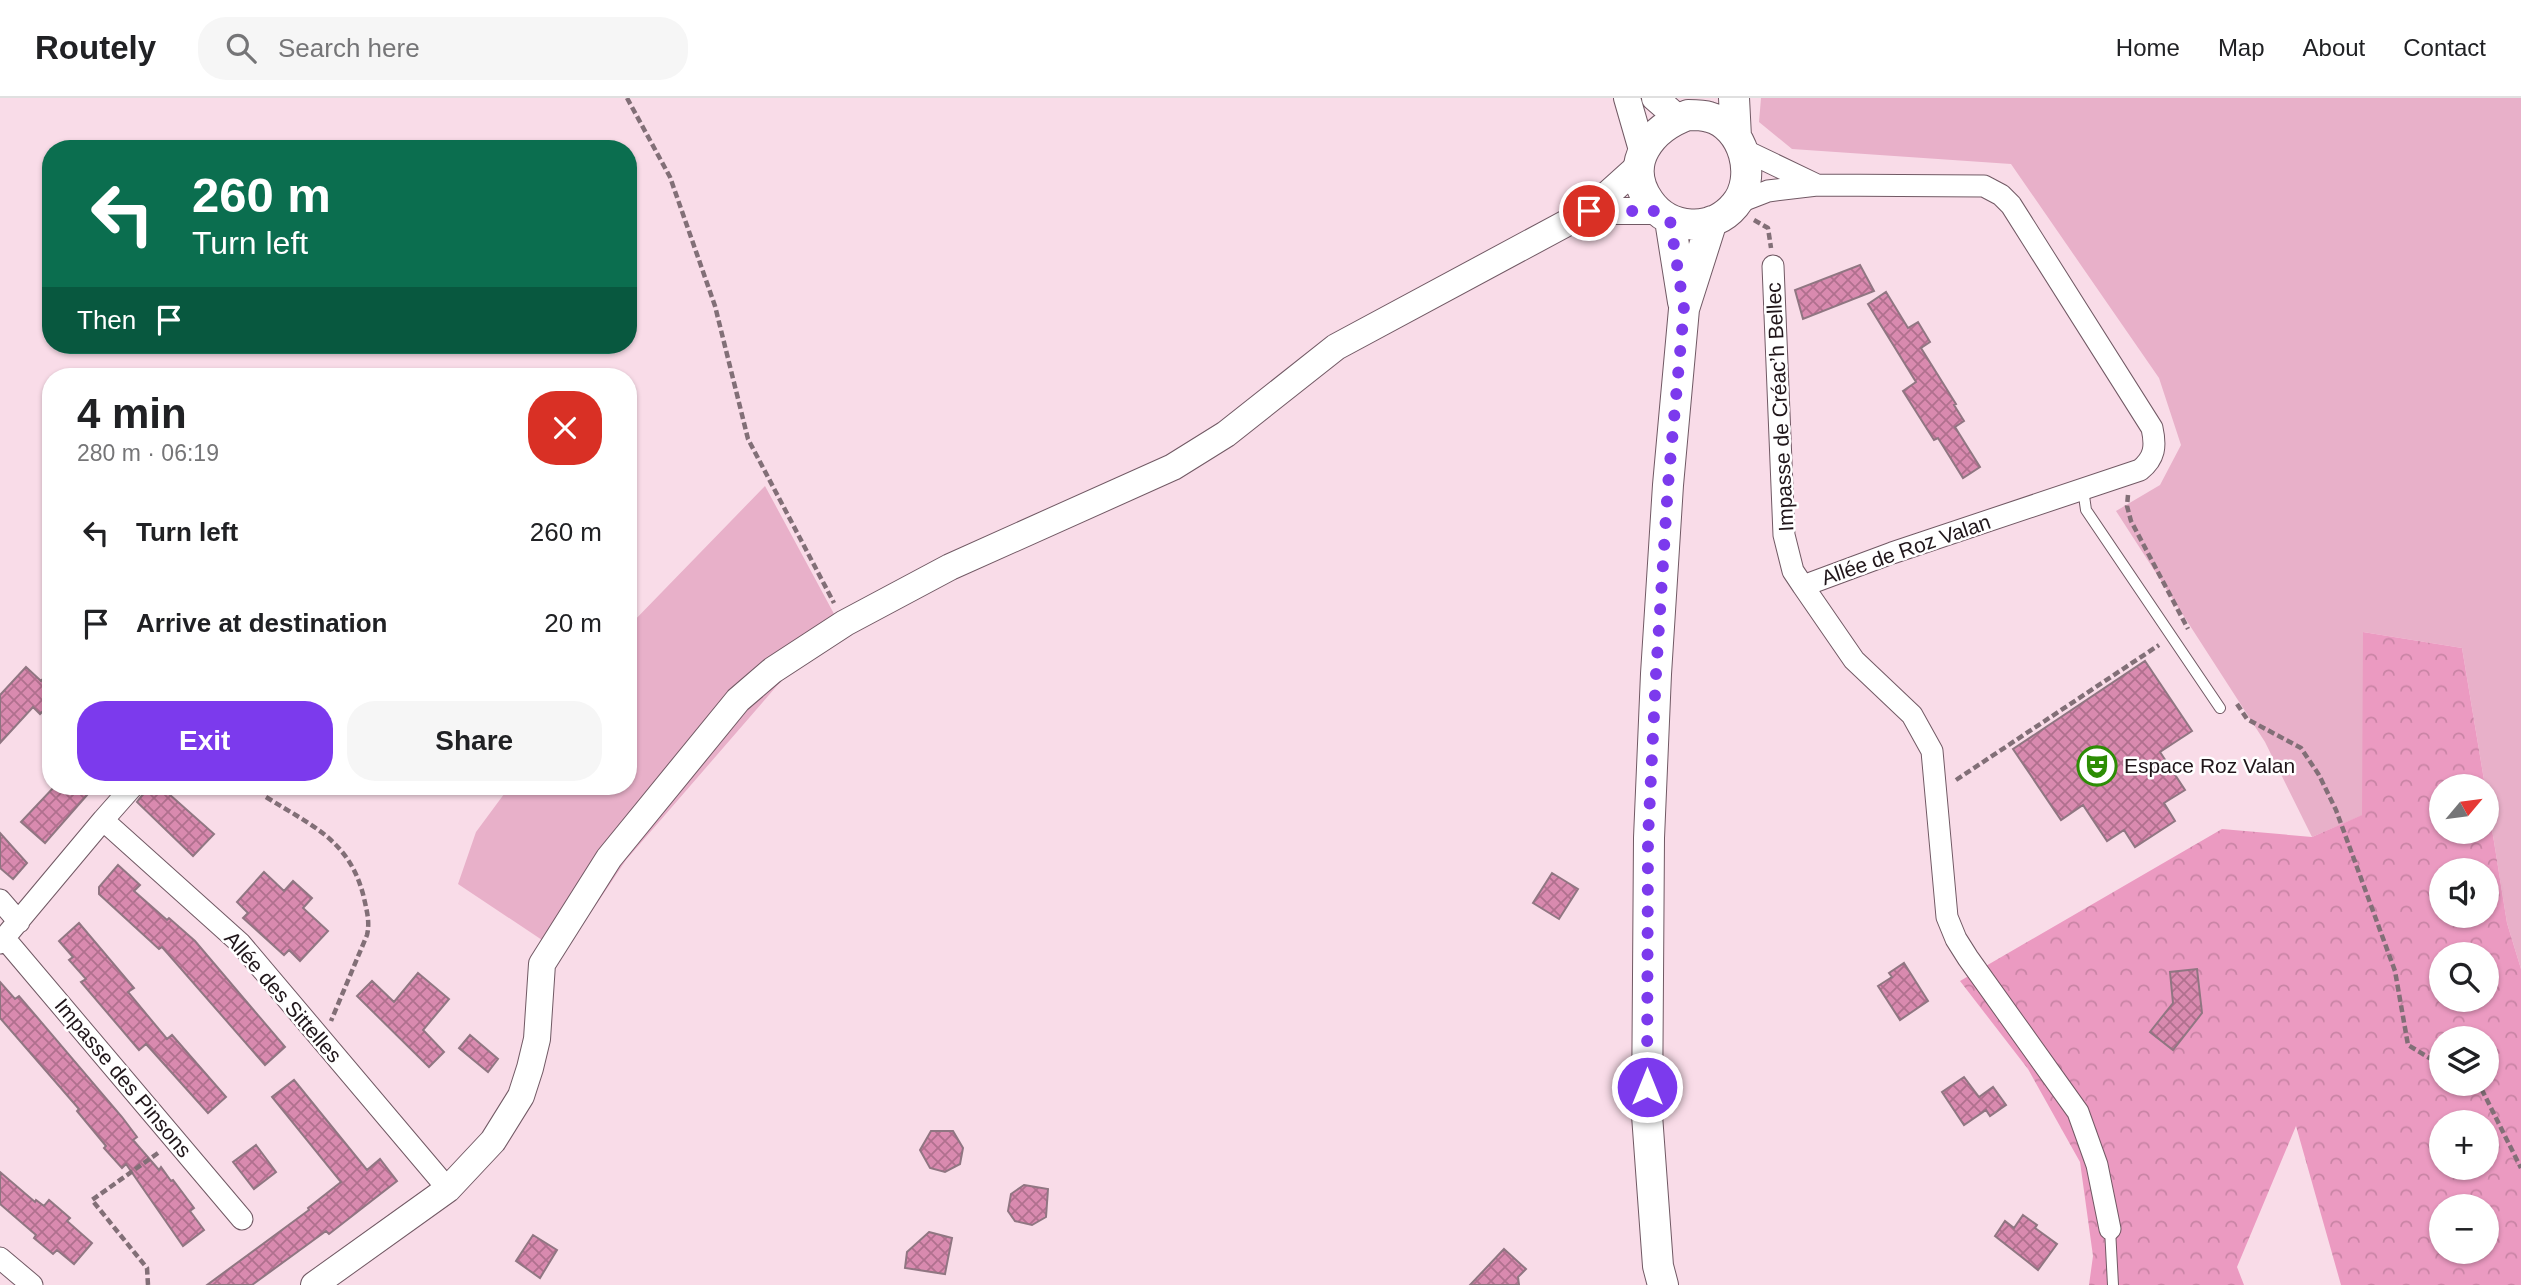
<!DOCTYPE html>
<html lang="en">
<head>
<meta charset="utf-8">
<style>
  :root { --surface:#fff; --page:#f6f6f6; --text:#202124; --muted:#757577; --line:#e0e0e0; --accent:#7c3aed }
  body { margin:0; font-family:Arial,sans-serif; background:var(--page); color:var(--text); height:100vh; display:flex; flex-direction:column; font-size:26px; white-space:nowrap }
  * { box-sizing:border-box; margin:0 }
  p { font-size:23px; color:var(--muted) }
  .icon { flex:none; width:38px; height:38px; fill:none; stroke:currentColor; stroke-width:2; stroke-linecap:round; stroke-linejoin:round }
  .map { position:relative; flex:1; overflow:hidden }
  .drawer { position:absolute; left:42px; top:270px; width:595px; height:427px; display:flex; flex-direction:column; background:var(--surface); border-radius:28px; box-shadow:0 2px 5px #0004 }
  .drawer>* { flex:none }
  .guide { position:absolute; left:42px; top:42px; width:595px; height:214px; border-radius:28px; box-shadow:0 2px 5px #0004; background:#0b6e4f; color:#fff; overflow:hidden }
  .needle { width:46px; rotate:61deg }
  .tools { position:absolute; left:2429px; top:676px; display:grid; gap:14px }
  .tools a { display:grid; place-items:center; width:70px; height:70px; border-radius:50%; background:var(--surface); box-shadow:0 2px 5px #0004; font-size:35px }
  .pin { position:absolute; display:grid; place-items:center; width:60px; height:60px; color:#fff; margin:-30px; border:4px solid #fff; border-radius:50%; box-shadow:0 2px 7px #0007 }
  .me { position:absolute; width:77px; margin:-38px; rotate:0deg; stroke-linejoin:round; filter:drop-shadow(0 0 5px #0008) }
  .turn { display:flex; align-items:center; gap:24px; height:147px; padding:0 35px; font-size:32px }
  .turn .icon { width:91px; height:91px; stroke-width:2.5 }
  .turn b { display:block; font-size:49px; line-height:60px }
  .then { display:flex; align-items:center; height:66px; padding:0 35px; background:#0003; gap:14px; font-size:26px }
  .round { display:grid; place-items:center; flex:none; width:74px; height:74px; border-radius:28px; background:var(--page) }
  .summary { display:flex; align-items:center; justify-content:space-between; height:119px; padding:0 35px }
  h1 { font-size:42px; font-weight:700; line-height:52px }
  .button { display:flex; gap:14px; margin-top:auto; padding:14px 35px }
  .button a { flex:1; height:80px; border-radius:28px; background:var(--accent); color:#fff; font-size:28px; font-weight:700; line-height:80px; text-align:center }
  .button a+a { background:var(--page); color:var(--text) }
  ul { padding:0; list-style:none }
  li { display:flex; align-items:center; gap:21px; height:91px; padding:0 35px }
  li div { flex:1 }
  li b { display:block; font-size:26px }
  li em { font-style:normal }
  header { display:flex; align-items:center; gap:42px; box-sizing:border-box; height:98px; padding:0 35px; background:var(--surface); border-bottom:2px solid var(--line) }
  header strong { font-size:33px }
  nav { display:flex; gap:38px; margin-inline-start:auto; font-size:24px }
  .search { width:490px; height:63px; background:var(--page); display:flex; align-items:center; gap:18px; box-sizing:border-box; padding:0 24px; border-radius:28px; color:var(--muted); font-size:26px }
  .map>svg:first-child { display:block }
  .green { fill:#e8b0c9 }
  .forest { fill:url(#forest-crowns); fill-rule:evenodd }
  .building { fill:url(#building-cross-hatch); stroke:#907682; stroke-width:2 }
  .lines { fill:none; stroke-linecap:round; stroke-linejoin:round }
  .service-casing { stroke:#715964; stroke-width:12 }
  .minor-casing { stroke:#715964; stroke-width:23 }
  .tertiary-casing { stroke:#715964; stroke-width:28 }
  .secondary-casing { stroke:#715964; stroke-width:32 }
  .path { stroke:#826f77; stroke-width:4.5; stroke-dasharray:7 3.5; stroke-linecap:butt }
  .service { stroke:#fff; stroke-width:10 }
  .minor { stroke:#fff; stroke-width:21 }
  .tertiary { stroke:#fff; stroke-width:26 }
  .secondary { stroke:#fff; stroke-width:30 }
  .route { stroke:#7c3aed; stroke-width:12; stroke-dasharray:0 21.6 }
  .labels { text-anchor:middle; stroke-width:5; stroke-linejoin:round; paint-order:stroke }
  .street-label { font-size:21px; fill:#20161a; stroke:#fff }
  .poi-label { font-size:21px; fill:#20161a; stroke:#fff; text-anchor:start }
</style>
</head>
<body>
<header>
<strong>Routely</strong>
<div class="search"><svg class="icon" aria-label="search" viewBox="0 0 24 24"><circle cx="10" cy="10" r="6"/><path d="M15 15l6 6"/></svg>Search here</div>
<nav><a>Home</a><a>Map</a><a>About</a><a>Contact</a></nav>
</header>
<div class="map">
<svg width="2521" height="1187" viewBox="0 0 2521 1187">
  <defs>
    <pattern id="forest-crowns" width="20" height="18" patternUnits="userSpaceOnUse" patternTransform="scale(1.75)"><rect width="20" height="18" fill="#eb9ac1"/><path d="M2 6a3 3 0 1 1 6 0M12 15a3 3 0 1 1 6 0" fill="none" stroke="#c984a5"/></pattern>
    <pattern id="building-cross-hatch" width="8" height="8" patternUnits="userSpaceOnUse" patternTransform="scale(1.75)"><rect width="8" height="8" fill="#d98aaf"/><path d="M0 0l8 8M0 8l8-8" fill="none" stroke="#b0708e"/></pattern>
  </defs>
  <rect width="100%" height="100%" fill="#f9dce8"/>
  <path class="green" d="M 1761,0 L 2521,0 L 2521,871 L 2507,825 L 2487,700 L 2487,688 L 2485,688 L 2462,550 L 2363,534 L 2363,717 L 2312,739 L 2265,644 L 2116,413 L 2160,387 L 2181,347 L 2159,280 L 2011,66 L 1792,51 L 1759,24 Z
    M 765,388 L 846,538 L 781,583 L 626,762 L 563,856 L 458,786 L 476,734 L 510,688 L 628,688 L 628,529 Z"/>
  <path class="forest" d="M 2363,534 L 2462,550 L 2485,688 L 2441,688 L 2441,733 L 2487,733 L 2487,700 L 2507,825 L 2521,871 L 2521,1187 L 2341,1187 L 2296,1028 L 2237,1169 L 2244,1187 L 2089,1187 L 2093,1158 L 2080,1064 L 2028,971 L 1960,883 L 2222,731 L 2312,739 L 2362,717 ZM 2441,772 L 2487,772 L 2487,817 L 2441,817 ZM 2441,856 L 2487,856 L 2487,901 L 2441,901 ZM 2441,940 L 2487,940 L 2487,985 L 2441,985 ZM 2441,1024 L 2487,1024 L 2487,1069 L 2441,1069 ZM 2441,1108 L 2487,1108 L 2487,1153 L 2441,1153 Z"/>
  <path class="building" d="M 1860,167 L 1874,193 L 1803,221 L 1795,192 Z
    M 1886,194 L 1908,230 L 1918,224 L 1930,244 L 1921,250 L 1956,306 L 1954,307 L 1964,323 L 1955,329 L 1980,369 L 1963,380 L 1938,340 L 1934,342 L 1903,293 L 1916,284 L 1868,206 Z
    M 2145,563 L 2192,633 L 2160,654 L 2185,692 L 2164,705 L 2175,723 L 2135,749 L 2124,732 L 2107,743 L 2083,707 L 2061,722 L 2013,651 Z
    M 26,569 L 41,583 L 51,572 L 51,605 L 40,616 L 33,609 L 0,645 L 0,597 Z
    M 55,688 L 95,688 L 45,745 L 21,724 Z
    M 146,688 L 160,688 L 214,736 L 193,758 L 137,704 L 143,696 Z
    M 0,735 L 27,765 L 13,781 L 0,770 Z
    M 118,767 L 140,787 L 134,793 L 167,822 L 169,820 L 195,843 L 285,949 L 265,967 L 162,849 L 159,851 L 99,796 L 99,789 Z
    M 264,774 L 284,793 L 293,783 L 312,800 L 303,810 L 328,833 L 300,863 L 289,852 L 284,857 L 243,820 L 248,815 L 237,804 Z
    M 1552,775 L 1578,791 L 1559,821 L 1533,805 Z
    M 79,825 L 134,890 L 128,894 L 167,941 L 172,937 L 226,999 L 208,1015 L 146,946 L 139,952 L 81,884 L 86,881 L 69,862 L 73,859 L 59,843 Z
    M 1904,865 L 1928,903 L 1900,922 L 1878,888 L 1892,879 L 1889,875 Z
    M 2197,871 L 2202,915 L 2173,952 L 2150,934 L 2173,905 L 2170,874 Z
    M 418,875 L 449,901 L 423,932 L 444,954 L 429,969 L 357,898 L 372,883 L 394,904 Z
    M 0,884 L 15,901 L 19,898 L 122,1019 L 137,1039 L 133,1042 L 159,1072 L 161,1069 L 171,1083 L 173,1082 L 194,1110 L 190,1113 L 204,1132 L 183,1148 L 126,1066 L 122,1070 L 104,1050 L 106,1048 L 77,1013 L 79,1011 L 0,920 Z
    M 470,937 L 498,961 L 488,974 L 459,950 Z
    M 1964,979 L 1979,999 L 1993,989 L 2006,1007 L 1990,1018 L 1986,1012 L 1964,1027 L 1942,994 Z
    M 294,982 L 367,1072 L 380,1061 L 397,1083 L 329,1136 L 326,1133 L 252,1187 L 207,1187 L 309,1112 L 308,1110 L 341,1084 L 272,999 Z
    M 931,1033 L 953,1033 L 963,1050 L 960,1066 L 945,1074 L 930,1070 L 920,1052 Z
    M 256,1047 L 276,1074 L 254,1091 L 233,1064 Z
    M 0,1074 L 35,1104 L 36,1102 L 44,1108 L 49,1102 L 70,1120 L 67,1123 L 92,1145 L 74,1166 L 57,1152 L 53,1156 L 34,1140 L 36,1137 L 0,1106 Z
    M 1024,1087 L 1048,1091 L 1046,1119 L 1032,1127 L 1015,1123 L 1008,1113 L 1011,1096 Z
    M 2023,1117 L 2037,1127 L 2035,1130 L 2057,1146 L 2038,1172 L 1995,1138 L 2005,1123 L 2014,1130 Z
    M 929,1134 L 952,1140 L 945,1176 L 905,1170 L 907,1154 Z
    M 533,1137 L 557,1152 L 540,1180 L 516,1163 Z
    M 1504,1151 L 1526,1171 L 1518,1179 L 1519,1187 L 1470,1187 Z"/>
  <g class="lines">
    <g class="service-casing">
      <path id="service" d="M 2083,391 L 2086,412 L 2220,610
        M 2110,1131 L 2113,1187"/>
    </g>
    <g class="minor-casing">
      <path id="minor" d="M 1744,52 L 1817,87
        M 1737,105 L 1768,93 L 1817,87 L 1984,88 L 2001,97 L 2011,107 L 2152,330 C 2156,348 2155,360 2140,372 L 1892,455 L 1803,488 L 1854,562 L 1912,617 L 1932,653 L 1947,819 L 1956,841 L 1968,860 L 2078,1014 L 2097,1067 L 2110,1131
        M 1773,168 L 1784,437 L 1793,473 L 1803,488
        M 103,722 L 133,688
        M 0,802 L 19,824
        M 5,841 L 242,1121
        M 0,845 L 103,722 L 240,845 L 448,1091
        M 0,1160 L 32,1187"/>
    </g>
    <g class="tertiary-casing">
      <path id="tertiary" d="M 1627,0 L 1642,52
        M 1655,0 L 1678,20
        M 1589,113 L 1657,113
        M 314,1187 L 448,1091 L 493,1043 L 521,998 L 530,970 L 537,941 L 542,866 L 609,760 L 738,602 L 773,572 L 845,525 L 950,469 L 1173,369 L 1226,336 L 1336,249 L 1589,113 L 1640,67"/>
    </g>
    <g class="secondary-casing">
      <path id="secondary" d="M 1734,0 L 1736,39
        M 1688,17 C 1695,17 1703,17 1709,19 C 1744,28 1758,80 1735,107 C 1712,135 1669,132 1649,103 C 1622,65 1652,30 1688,17 Z
        M 1670,122 L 1683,204
        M 1663,1187 L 1658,1168 L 1647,1017 L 1649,740 L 1656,576 L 1668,387 L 1684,211 L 1712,123"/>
    </g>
    <path class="path" d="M 627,0 L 670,79 L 715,208 L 748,341 L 834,505
      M 1754,122 L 1768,130 L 1771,150
      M 2128,397 L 2127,408 L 2131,423 L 2188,531
      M 2237,606 L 2247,621 L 2301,650 L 2319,677 L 2336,712 L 2395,873 L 2408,947 L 2441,967
      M 1956,682 L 2159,547
      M 266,699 C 312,728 350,742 364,800 C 367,814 370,824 367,837 L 331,923
      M 2473,985 L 2482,992 L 2521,1070
      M 148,1187 L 147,1170 L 92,1102 L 158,1055"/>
    <use href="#service" class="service"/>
    <use href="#minor" class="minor"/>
    <use href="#tertiary" class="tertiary"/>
    <use href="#secondary" class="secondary"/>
  </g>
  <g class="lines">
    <path class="route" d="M 1589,113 L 1657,113 L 1670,122 L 1684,211 L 1668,387 L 1656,576 L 1648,740 L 1647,989"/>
  </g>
  <defs>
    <g id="theatre-ring" transform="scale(2.0125)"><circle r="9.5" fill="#fff" stroke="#2c8d04" stroke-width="1.5"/><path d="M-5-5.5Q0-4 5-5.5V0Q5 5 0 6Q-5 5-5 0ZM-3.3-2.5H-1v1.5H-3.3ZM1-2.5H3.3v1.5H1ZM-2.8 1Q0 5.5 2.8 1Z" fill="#2c8d04"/></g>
  </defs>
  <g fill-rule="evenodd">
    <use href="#theatre-ring" x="2097" y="668"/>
  </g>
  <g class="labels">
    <g class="street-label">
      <text transform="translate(1780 309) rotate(-93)" y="7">Impasse de Créac’h Bellec</text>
      <text transform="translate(1906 452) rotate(-19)" y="7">Allée de Roz Valan</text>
      <text transform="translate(283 899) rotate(49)" y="7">Allée des Sittelles</text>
      <text transform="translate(123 980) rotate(50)" y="7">Impasse des Pinsons</text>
    </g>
    <g class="poi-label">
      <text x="2124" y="675">Espace Roz Valan</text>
    </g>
  </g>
</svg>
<div class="tools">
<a><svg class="needle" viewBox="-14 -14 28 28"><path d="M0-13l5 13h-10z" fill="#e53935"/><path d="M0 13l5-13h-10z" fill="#757577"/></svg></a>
<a><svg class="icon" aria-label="sound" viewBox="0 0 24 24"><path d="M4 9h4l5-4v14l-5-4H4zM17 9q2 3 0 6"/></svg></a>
<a><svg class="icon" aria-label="search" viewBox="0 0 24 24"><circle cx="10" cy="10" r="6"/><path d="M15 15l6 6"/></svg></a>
<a><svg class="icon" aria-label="layers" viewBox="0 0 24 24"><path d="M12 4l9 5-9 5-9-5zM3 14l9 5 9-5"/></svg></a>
<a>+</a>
<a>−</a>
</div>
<div class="pin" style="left:1589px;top:113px;background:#d93025"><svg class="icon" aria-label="arrive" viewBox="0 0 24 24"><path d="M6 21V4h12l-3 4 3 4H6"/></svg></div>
<svg class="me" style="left:1647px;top:989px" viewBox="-20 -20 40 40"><circle r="17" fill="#7c3aed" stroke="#fff" stroke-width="3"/><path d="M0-11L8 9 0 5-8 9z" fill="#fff"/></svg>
<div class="guide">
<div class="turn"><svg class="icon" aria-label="left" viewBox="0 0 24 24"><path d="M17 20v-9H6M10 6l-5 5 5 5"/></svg><div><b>260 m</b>Turn left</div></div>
<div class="then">Then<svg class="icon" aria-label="arrive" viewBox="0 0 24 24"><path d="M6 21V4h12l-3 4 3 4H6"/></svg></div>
</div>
<section class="drawer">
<div class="summary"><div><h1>4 min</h1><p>280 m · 06:19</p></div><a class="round" style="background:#d93025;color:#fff"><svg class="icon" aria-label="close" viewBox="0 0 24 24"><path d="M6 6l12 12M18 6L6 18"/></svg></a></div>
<ul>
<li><svg class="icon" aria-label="left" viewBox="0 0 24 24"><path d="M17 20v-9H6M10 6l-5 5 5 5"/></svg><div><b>Turn left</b></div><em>260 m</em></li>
<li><svg class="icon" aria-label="arrive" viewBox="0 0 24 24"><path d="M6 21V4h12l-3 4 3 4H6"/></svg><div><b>Arrive at destination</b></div><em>20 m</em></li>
</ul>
<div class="button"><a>Exit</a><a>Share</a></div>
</section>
</div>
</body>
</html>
